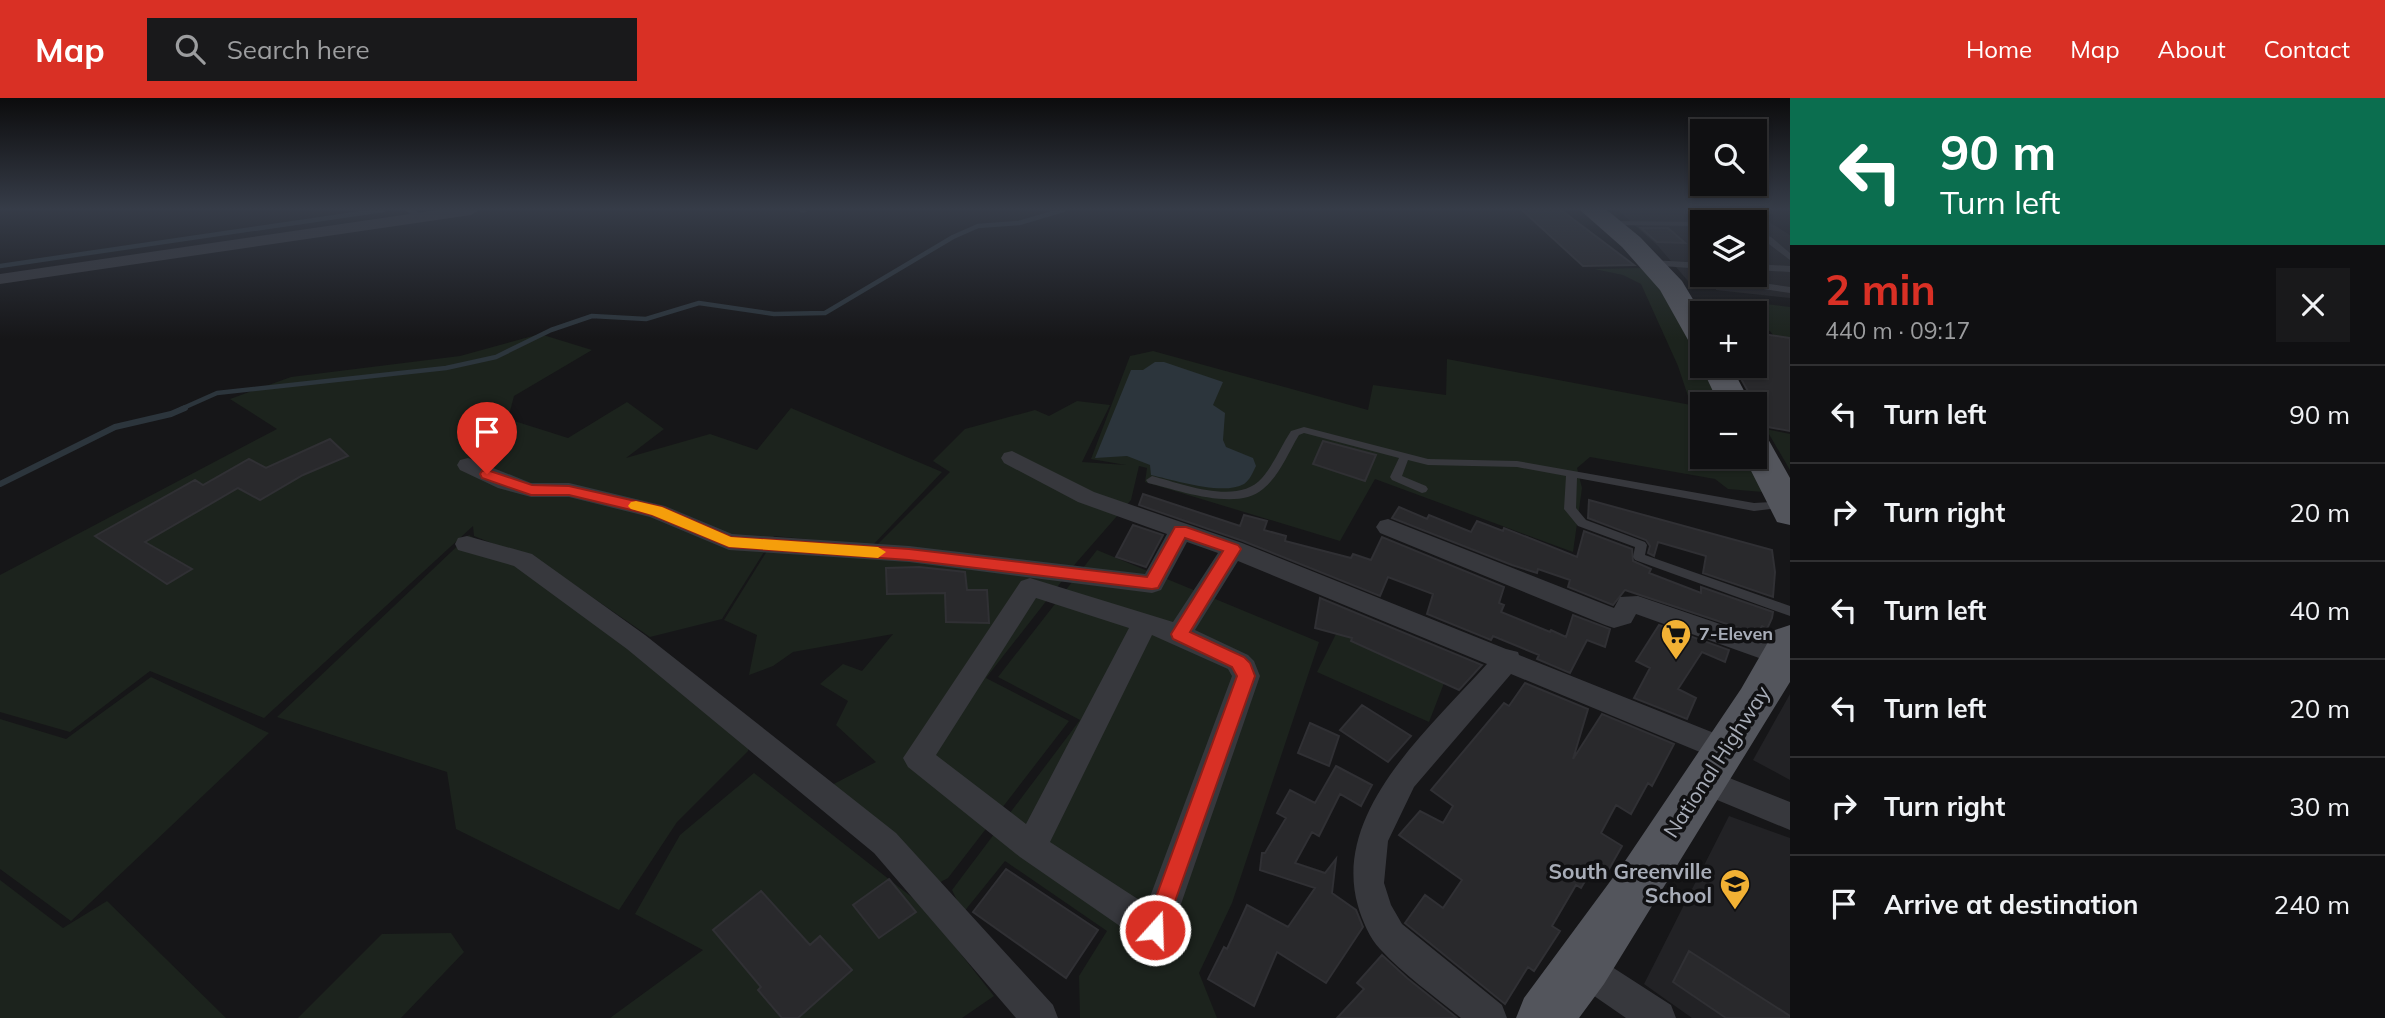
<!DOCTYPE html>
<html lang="en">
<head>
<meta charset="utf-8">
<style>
  :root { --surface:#101012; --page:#19191b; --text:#f1f3f6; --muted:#9c9d9f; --line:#303032; --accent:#d93025 }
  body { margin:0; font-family:Mulish,sans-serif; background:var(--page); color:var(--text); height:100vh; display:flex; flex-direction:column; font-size:26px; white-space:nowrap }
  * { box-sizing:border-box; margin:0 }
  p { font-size:23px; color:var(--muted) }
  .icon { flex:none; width:38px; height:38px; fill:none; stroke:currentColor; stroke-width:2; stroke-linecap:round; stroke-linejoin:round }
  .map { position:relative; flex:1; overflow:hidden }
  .panel { display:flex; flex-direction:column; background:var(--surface); width:595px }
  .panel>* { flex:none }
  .banner { background:#0b6e4f; color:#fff; overflow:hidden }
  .buttons { position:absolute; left:1690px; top:21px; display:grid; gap:14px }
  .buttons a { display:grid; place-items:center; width:77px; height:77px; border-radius:0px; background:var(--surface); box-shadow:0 2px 5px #0004,0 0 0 2px var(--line); font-size:35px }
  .pin { position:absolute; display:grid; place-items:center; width:60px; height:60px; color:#fff; margin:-72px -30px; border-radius:50% 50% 50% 0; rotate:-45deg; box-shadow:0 0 7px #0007 }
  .pin .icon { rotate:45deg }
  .me { position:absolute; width:77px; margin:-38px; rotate:20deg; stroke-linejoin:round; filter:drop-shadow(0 0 5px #0008) }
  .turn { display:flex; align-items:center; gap:24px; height:147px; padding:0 35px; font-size:32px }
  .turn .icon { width:91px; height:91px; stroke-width:2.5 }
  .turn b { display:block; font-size:49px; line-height:60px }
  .round { display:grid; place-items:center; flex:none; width:74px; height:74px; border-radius:0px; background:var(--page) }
  .headline { display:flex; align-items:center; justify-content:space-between; height:119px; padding:0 35px }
  h1 { font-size:42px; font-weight:700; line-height:52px; color:var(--accent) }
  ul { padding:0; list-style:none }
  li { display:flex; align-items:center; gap:21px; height:98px; padding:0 35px; border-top:2px solid var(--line) }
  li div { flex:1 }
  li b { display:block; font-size:26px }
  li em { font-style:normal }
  header { display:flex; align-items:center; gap:42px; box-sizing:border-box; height:98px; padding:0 35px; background:var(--accent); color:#fff }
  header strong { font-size:33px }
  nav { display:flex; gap:38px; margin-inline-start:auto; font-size:24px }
  .search { width:490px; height:63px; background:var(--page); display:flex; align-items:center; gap:18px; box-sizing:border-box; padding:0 24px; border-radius:0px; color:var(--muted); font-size:26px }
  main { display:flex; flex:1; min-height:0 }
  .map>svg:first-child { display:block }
  .built { fill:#222225; fill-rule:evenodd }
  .green { fill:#1c231d }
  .water { fill:#2c353c }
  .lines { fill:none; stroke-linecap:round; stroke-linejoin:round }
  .stream-far1 { stroke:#2c353c; stroke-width:4.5 }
  .stream { stroke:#2c353c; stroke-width:6 }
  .building { fill:#29292c; stroke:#303034; stroke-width:2 }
  .service { fill:#37383d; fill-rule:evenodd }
  .minor { fill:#37383d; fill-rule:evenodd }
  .primary { fill:#53555c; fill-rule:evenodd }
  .route { fill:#d93025; stroke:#8d1f18; stroke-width:2 }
  .slow { fill:#f59e0b }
  .labels { text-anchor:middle; stroke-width:7; stroke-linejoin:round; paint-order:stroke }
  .poi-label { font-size:18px; font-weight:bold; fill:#a8adb8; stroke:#111113; text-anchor:start }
  .near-street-label { font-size:21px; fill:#a8adb8; stroke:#111113 }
  .near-poi-label { font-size:21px; font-weight:bold; fill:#a8adb8; stroke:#111113; text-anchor:end }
</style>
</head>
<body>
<header>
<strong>Map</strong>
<div class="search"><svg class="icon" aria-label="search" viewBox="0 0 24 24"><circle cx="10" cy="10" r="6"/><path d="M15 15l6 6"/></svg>Search here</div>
<nav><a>Home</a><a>Map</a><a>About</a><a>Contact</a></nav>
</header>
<main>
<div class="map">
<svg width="1790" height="920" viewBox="0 0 1790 920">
  <rect width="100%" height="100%" fill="#161618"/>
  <path class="built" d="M 1759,112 L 1771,125 L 1790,137 L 1790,200 L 1716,192 L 1715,187 L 1688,183 L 1658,148 L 1619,113 ZM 1703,124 L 1755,124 L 1755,177 L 1703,177 Z
    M 1790,596 L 1790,682 L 1753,662 Z
    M 1729,718 L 1790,740 L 1790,920 L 1692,920 L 1644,886 Z"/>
  <path class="green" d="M 1642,170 L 1664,186 L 1703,261 L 1703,268 L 1706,268 L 1727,306 L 1703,306 L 1703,359 L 1754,359 L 1774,395 L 1728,391 L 1715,381 L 1590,359 L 1577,370 L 1582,390 L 1573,454 L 1375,381 L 1340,443 L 1145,384 L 1147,370 L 1139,368 L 1131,402 L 1076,465 L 986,580 L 1069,623 L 948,780 L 935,787 L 828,689 L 876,664 L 836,627 L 848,603 L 820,586 L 843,566 L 862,573 L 893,536 L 793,554 L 773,568 L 749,577 L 757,537 L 724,522 L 775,440 L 876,448 L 950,374 L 933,363 L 965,331 L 1035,312 L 1049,318 L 1077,303 L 1110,307 L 1082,364 L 1126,367 L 1091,361 L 1130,258 L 1153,253 L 1368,312 L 1373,287 L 1446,297 L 1447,261 L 1691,307 L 1678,268 L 1641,186 L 1623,177 L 1594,171 Z
    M 1725,201 L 1790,209 L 1790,259 L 1770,233 L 1755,230 L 1755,215 L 1729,215 Z
    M 540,236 L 592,252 L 514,298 L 508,321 L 568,340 L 627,304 L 664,331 L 626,360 L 710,336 L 757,352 L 791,310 L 942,374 L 873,447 L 774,438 L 722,521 L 650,539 L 544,466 L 474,438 L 473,428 L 264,620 L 150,573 L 70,634 L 0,614 L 0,477 L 277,331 L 230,301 L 291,279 L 460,258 Z
    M 1766,331 L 1790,336 L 1790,372 Z
    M 469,437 L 669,556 L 754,626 L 748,653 L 677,724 L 619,812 L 456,731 L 447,674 L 277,619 Z
    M 1097,452 L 1319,544 L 1232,805 L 1199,875 L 1217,920 L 1080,920 L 1079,878 L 1107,833 L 1005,763 L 963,815 L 952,792 L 1080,622 L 998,579 Z
    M 1337,534 L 1446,580 L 1429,624 L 1317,574 Z
    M 151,579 L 269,635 L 71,823 L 0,771 L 0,621 L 66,641 Z
    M 754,675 L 923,808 L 994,898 L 962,920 L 610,920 L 703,852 L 635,816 L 680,737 Z
    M 0,782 L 63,830 L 107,803 L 226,920 L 0,920 Z
    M 451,835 L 464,854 L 401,920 L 298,920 L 382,836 Z"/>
  <path class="water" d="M 1155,264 L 1164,264 L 1223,284 L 1213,307 L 1225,315 L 1223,342 L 1226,349 L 1253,360 L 1256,368 C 1253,374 1250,382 1244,386 C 1223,398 1174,382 1151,377 L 1150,367 L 1127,358 L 1095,360 L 1131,272 L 1143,272 Z"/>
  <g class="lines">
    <path class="stream-far1" d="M 0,168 L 383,112
      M 181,311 L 217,295 L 446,270 L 496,259 L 551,232 L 592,218 L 646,221 L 699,205 L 774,216 L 825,215 L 953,139 L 978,128 L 1019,125 L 1063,112"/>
    <path class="stream" d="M 0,386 L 115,329 L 171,316 L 185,310"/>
  </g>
  <path class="building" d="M 1522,112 L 1561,112 L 1634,167 L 1583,168 Z
    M 1641,130 L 1668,130 L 1685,145 L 1657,144 Z
    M 1755,235 L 1790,240 L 1790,333 L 1763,328 L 1755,306 L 1734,268 L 1755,268 Z
    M 330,341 L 348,358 L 303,377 L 260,402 L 238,390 L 145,444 L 192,471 L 167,486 L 95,438 L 195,382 L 203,387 L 249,361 L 266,370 Z
    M 1323,343 L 1376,357 L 1365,383 L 1313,366 Z
    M 1143,396 L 1240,428 L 1244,417 L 1267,423 L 1264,432 L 1286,438 L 1285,443 L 1351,460 L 1353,456 L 1371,462 L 1382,439 L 1504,489 L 1499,505 L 1504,507 L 1501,514 L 1550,534 L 1551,532 L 1566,539 L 1573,517 L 1610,531 L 1605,549 L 1587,542 L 1570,575 L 1537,561 L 1539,557 L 1493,538 L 1491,542 L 1427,516 L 1433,496 L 1388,479 L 1380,498 L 1243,443 L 1139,407 Z
    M 1589,402 L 1772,452 L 1775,474 L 1773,499 L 1703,475 L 1706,458 L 1658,444 L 1654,458 L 1648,455 L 1650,448 L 1646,442 L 1588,420 Z
    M 1399,409 L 1427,421 L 1429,417 L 1471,434 L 1477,423 L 1503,433 L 1504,430 L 1577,459 L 1584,433 L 1632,451 L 1633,463 L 1651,471 L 1649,475 L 1701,495 L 1701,489 L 1773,514 L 1772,520 L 1767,531 L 1762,528 L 1757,536 L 1625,492 L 1613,507 L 1568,489 L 1570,482 L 1538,471 L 1537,475 L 1512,467 L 1392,420 Z
    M 1133,427 L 1163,437 L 1146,469 L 1116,459 Z
    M 919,469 L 965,474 L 967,492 L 987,492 L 989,525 L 946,524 L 945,495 L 887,496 L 886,470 Z
    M 1320,500 L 1482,567 L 1481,568 L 1459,592 L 1351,543 L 1352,540 L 1315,530 Z
    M 1659,527 L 1729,552 L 1725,564 L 1702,554 L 1678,591 L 1696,600 L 1687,621 L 1634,600 L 1650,570 L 1636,563 Z
    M 1525,585 L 1588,611 L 1573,661 L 1602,616 L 1674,646 L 1652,688 L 1648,685 L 1631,716 L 1616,707 L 1601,735 L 1622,748 L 1609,771 L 1597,763 L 1581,790 L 1576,787 L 1552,828 L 1560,833 L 1534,873 L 1528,869 L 1505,906 L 1405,825 L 1425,797 L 1443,810 L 1462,782 L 1399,737 L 1420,713 L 1443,725 L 1453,708 L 1431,692 L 1504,605 L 1509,608 Z
    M 1362,607 L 1411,638 L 1388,664 L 1340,632 Z
    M 1310,625 L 1339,638 L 1329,668 L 1298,655 Z
    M 1336,668 L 1372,687 L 1361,708 L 1340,696 L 1319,738 L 1312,734 L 1295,765 L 1325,775 L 1336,761 L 1332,795 L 1356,812 L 1363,829 L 1326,885 L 1277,854 L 1254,908 L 1208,881 L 1224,849 L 1227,851 L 1247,807 L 1288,829 L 1315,790 L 1260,772 L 1262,755 L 1265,755 L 1286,720 L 1277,715 L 1290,692 L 1315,705 Z
    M 1006,771 L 1098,832 L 1066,880 L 973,814 Z
    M 889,781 L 916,814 L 879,840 L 853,807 Z
    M 761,793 L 810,847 L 820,838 L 852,872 L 798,920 L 782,920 L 758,892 L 761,889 L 713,832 Z
    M 1689,853 L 1790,918 L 1790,920 L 1726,920 L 1673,884 Z
    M 1382,857 L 1407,880 L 1457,920 L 1337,920 L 1364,891 L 1357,885 Z"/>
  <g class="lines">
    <path class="service" d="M 405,112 L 415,112 L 423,118 L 416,120 Z
      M 798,112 L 806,112 L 807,113 L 803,115 Z
      M 1723,112 L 1731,112 L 1738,124 L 1730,124 Z
      M 1606,123 L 1609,123 L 1706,124 L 1703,124 L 1703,128 L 1609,127 L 1605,125 Z
      M 1755,133 L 1771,139 L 1790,155 L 1790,162 L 1765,143 L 1755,138 Z
      M 1652,162 L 1703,165 L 1703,171 L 1649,167 L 1649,163 Z
      M 1755,166 L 1790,168 L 1790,174 L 1755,172 Z
      M 1712,177 L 1725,177 L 1750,183 L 1790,189 L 1790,195 L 1750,189 L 1713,179 Z
      M 1304,329 L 1428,361 L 1517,363 L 1754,405 L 1787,403 L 1789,406 L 1787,409 L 1754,413 L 1577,380 L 1576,410 L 1586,422 L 1645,444 L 1647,447 L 1645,457 L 1790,508 L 1790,518 L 1635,462 L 1633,459 L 1635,449 L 1578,428 L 1564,411 L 1566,378 L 1517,369 L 1428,367 L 1408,362 L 1402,378 L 1426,388 L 1428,391 L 1426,394 L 1422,395 L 1392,382 L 1390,379 L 1399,360 L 1304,335 L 1299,337 C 1288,355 1280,377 1263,391 C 1237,414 1178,392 1148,385 L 1146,382 L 1152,378 C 1183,386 1238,408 1262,380 C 1274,366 1281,348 1291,333 Z"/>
    <path class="minor" d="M 437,112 L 479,112 L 471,117 L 0,186 L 0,176 Z
      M 1012,353 L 1094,394 L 1242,445 L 1506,551 L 1518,554 L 1519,557 L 1734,643 L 1739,652 L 1734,661 L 1724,664 L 1511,576 L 1414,689 L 1388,743 L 1384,785 L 1391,807 L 1402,826 L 1502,907 L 1507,920 L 1461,920 C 1434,898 1403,876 1380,851 C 1370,841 1362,822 1358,808 C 1331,714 1430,630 1487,566 L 1238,463 L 1195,532 L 1248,557 L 1254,563 L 1260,578 L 1172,832 L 1167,844 L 1155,848 L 1143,844 L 1020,759 L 908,669 L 903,660 L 1021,483 L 1030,480 L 1173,524 L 1218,455 L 1187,444 L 1161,492 L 1152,495 L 909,464 L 729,452 L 650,419 L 569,399 L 531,399 L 498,390 L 460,372 L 457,367 L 460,362 L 468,360 L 531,385 L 569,385 L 665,408 L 732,436 L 909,448 L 1145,476 L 1167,436 L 1078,404 L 1004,365 L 1001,360 L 1004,355 ZM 1036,500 L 1129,530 L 1026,726 L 936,657 ZM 1152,537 L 1228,571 L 1232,578 L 1147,807 L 1050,744 Z
      M 1388,421 L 1614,510 L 1620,499 L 1638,498 L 1790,550 L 1790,566 L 1783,568 L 1773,565 L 1636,516 L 1631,525 L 1614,530 L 1605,527 L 1380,435 L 1376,429 L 1380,423 Z
      M 467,438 L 532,456 L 645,537 L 896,735 L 1053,907 L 1058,920 L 1016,920 L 874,755 L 627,551 L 514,468 L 458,452 L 455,446 L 458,440 Z
      M 1704,670 L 1790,704 L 1790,732 L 1693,692 L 1689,683 L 1693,674 Z
      M 1583,853 L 1595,858 L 1671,907 L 1676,920 L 1626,920 L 1571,882 L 1566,870 L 1571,858 Z"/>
    <path class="primary" d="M 1580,112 L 1607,112 L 1640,139 L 1682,183 L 1703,218 L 1703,252 L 1692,249 L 1660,192 L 1622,149 Z
      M 1703,265 L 1703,268 L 1731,268 L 1751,306 L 1719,306 L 1701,268 Z
      M 1755,336 L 1767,339 L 1790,380 L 1790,427 L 1777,424 L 1744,359 L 1755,359 Z
      M 1790,527 L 1790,584 L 1604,886 L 1579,920 L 1516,920 L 1524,900 L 1623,766 L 1741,591 L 1775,532 Z"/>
  </g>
  <linearGradient id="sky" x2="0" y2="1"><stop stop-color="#0c0c0d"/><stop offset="0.46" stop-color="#363c48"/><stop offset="1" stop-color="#363c48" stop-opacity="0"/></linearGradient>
  <rect width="1790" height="241" fill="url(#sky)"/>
  <path class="route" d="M 487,372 L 532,387 L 569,388 L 662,409 L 731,439 L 909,451 L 1147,479 L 1175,429 L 1186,429 L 1238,447 L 1241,451 L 1190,534 L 1244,559 L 1250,565 L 1255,578 L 1162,840 L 1155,843 L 1147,840 L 1144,832 L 1237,578 L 1232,569 L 1173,541 L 1171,536 L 1223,453 L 1185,440 L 1158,490 L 1152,491 L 909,462 L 729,449 L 652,417 L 569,397 L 531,397 L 482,380 L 480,376 L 482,373 Z"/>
  <path class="slow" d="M 636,403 L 662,409 L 731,439 L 878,449 L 886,454 L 878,460 L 729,449 L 652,417 L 631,411 L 628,408 L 631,404 Z"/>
  <defs>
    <g id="supermarket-pin" transform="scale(1.575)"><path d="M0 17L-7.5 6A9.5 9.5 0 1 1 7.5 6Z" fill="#f2b134" stroke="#111113"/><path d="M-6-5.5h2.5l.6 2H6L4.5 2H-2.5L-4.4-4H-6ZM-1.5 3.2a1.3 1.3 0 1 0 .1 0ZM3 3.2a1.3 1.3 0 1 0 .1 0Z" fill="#111"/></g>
    <g id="school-pin" transform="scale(1.575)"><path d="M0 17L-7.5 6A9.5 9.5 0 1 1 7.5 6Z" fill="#f2b134" stroke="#111113"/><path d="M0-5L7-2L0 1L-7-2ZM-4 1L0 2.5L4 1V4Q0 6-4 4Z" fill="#111"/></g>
  </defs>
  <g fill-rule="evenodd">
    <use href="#supermarket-pin" x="1676" y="536"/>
    <use href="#school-pin" x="1735" y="786"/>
  </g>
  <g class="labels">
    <g class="poi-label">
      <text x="1699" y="542">7-Eleven</text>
    </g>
    <g class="near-street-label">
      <text transform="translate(1717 664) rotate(-57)" y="7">National Highway</text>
    </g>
    <g class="near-poi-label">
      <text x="1712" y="781">South Greenville<tspan x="1712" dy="24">School</tspan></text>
    </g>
  </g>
</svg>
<div class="buttons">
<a><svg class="icon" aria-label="search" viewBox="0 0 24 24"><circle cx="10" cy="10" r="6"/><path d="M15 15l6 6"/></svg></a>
<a><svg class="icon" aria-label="layers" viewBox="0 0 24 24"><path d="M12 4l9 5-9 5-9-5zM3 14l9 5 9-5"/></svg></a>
<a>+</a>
<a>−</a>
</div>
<div class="pin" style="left:487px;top:376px;background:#d93025"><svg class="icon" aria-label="arrive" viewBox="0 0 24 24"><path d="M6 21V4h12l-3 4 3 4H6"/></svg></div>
<svg class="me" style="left:1155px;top:832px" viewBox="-20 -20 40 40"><circle r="17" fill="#d93025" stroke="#fff" stroke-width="3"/><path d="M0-11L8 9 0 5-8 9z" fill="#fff"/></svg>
</div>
<section class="panel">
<div class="banner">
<div class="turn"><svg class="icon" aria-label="left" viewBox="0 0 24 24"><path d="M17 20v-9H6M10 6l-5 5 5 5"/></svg><div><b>90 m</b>Turn left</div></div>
</div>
<div class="headline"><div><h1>2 min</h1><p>440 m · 09:17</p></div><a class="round"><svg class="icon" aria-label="close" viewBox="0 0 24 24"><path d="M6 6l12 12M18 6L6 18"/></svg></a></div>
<ul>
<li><svg class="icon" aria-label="left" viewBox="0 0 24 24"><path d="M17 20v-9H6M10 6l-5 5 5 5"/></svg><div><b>Turn left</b></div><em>90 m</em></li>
<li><svg class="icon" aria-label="right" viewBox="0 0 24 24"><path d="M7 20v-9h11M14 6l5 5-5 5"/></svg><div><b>Turn right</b></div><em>20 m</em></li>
<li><svg class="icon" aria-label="left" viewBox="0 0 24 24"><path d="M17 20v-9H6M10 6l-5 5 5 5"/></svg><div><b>Turn left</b></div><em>40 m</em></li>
<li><svg class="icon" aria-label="left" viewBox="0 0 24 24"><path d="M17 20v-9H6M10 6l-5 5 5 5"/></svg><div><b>Turn left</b></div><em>20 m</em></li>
<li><svg class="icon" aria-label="right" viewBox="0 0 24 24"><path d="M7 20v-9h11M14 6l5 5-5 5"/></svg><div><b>Turn right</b></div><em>30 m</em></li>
<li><svg class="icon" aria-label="arrive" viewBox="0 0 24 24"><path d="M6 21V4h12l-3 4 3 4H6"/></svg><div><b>Arrive at destination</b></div><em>240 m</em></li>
</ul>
</section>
</main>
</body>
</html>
